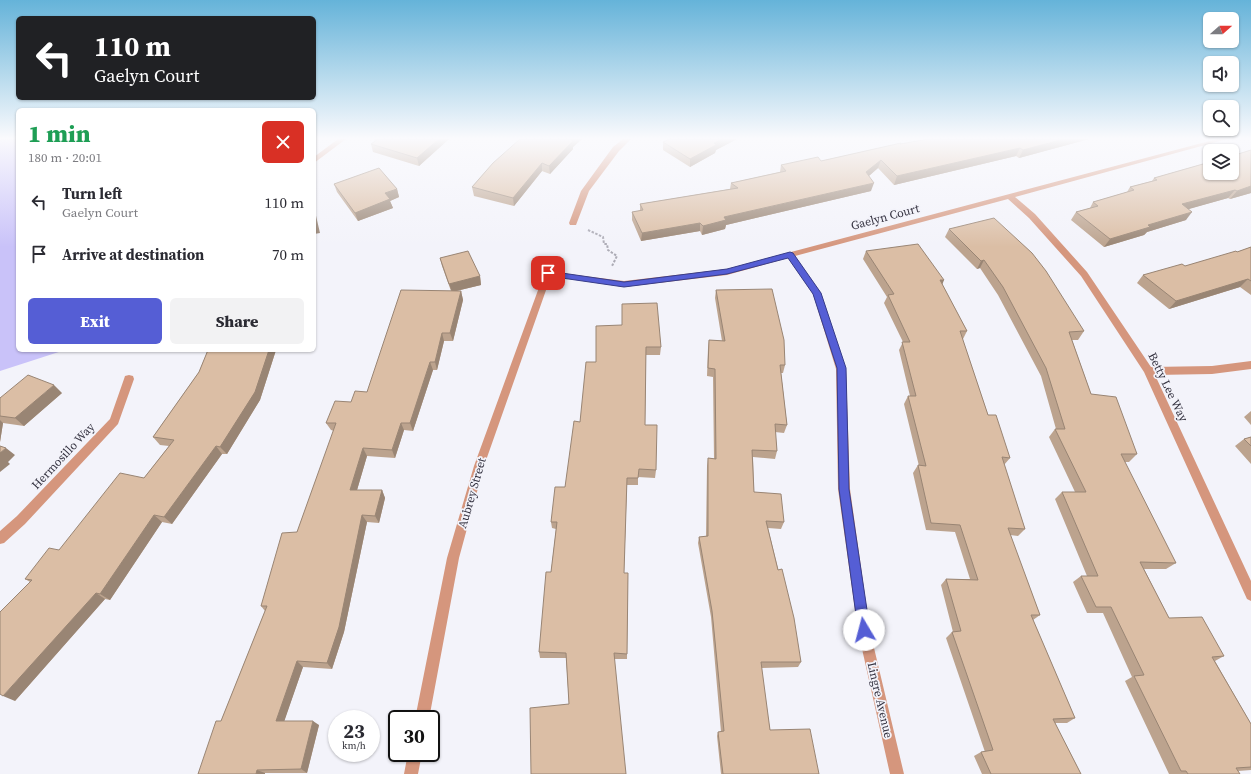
<!DOCTYPE html>
<html lang="en">
<head>
<meta charset="utf-8">
<style>
  :root { --surface:#fff; --page:#f2f2f3; --text:#2b2b33; --muted:#7c7c81; --accent:#555ed5 }
  body { margin:0; font-family:"Source Serif 4",serif; background:var(--page); color:var(--text); height:100vh; display:flex; flex-direction:column; font-size:15px; white-space:nowrap }
  * { box-sizing:border-box; margin:0 }
  p { font-size:13px; color:var(--muted) }
  .icon { flex:none; width:22px; height:22px; fill:none; stroke:currentColor; stroke-width:2; stroke-linecap:round; stroke-linejoin:round }
  .map { position:relative; flex:1; overflow:hidden }
  .details { position:absolute; left:16px; top:108px; width:300px; height:244px; display:flex; flex-direction:column; background:var(--surface); border-radius:6px; box-shadow:0 1px 3px #0004 }
  .details>* { flex:none }
  .hud { position:absolute; left:16px; top:16px; width:300px; height:84px; border-radius:6px; box-shadow:0 1px 3px #0004; background:#202124; color:#fff; overflow:hidden }
  .needle { width:26px; rotate:69deg }
  .controls { position:absolute; left:1203px; top:12px; display:grid; gap:8px }
  .controls a { display:grid; place-items:center; width:36px; height:36px; border-radius:6px; background:var(--surface); box-shadow:0 1px 3px #0004; font-size:20px }
  .speed { position:absolute; left:328px; top:710px; display:flex; gap:8px; font-size:20px; font-weight:700; text-align:center }
  .speed>* { display:grid; place-content:center; width:52px; height:52px; border-radius:50%; background:var(--surface); box-shadow:0 1px 3px #0004; line-height:1 }
  .speed small { font-size:10px; font-weight:400 }
  .speed .limit { border:2px solid #111; border-radius:6px; background:#fff; color:#111 }
  .pin { position:absolute; display:grid; place-items:center; width:34px; height:34px; color:#fff; margin:-17px; border-radius:8px; box-shadow:0 2px 6px #0006 }
  .me { position:absolute; width:44px; margin:-22px; rotate:352deg; stroke-linejoin:round; filter:drop-shadow(0 0 3px #0008) }
  .turn { display:flex; align-items:center; gap:14px; height:84px; padding:0 12px; font-size:18px }
  .turn .icon { width:52px; height:52px; stroke-width:2.5 }
  .turn b { display:block; font-size:28px; line-height:34px }
  .round { display:grid; place-items:center; flex:none; width:42px; height:42px; border-radius:6px; background:var(--page) }
  .overview { display:flex; align-items:center; justify-content:space-between; height:68px; padding:0 12px }
  h1 { font-size:24px; font-weight:800; line-height:30px; color:#1e9e55 }
  .cta { display:flex; gap:8px; margin-top:auto; padding:8px 12px }
  .cta a { flex:1; height:46px; border-radius:6px; background:var(--accent); color:#fff; font-size:16px; font-weight:800; line-height:46px; text-align:center }
  .cta a+a { background:var(--page); color:var(--text) }
  ul { padding:0; list-style:none }
  li { display:flex; align-items:center; gap:12px; height:52px; padding:0 12px }
  li div { flex:1 }
  li b { display:block; font-size:15px }
  li em { font-style:normal }
  .map>svg:first-child { display:block }
  .green { fill:#c9c2f9 }
  .lines { fill:none; stroke-linecap:round; stroke-linejoin:round }
  .path { stroke:#acabb5; stroke-width:2; stroke-dasharray:2.5 1.5; stroke-linecap:butt }
  .street { fill:#d5967d; fill-rule:evenodd }
  .wall { fill:#bca38e }
  .shaded-wall { fill:#998574 }
  .building { fill:#dbbea5; stroke:#998574 }
  .route { fill:#555ed5; stroke:#373d8a }
  .labels { text-anchor:middle; stroke-width:3.5; stroke-linejoin:round; paint-order:stroke }
  .street-label { font-size:12px; fill:#353341; stroke:#f3f3fa }
</style>
</head>
<body>
<div class="map">
<svg width="1251" height="774" viewBox="0 0 1251 774">
  <rect width="100%" height="100%" fill="#f3f3fa"/>
  <path class="green" d="M 0,139 L 18,139 L 18,350 L 65,350 L 0,371 Z"/>
  <g class="lines">
    <path class="path" d="M 588,230 L 603,237 L 604,244 L 607,244 L 608,250 L 617,256 L 612,266"/>
    <path class="street" d="M 338,139 L 346,139 L 314,163 L 314,157 Z
      M 623,139 L 631,139 L 619,151 L 589,191 L 576,225 L 570,225 L 569,223 L 581,191 L 613,147 Z
      M 1217,139 L 1227,139 L 1015,197 L 1035,214 L 1087,272 L 1151,367 L 1212,366 L 1251,361 L 1251,369 L 1212,374 L 1155,375 L 1251,581 L 1251,601 L 1247,599 L 1144,372 L 1081,276 L 1029,218 L 1008,199 L 795,256 L 821,293 L 846,369 L 850,489 L 870,631 L 904,774 L 890,774 L 858,631 L 838,489 L 836,369 L 813,294 L 788,258 L 727,275 L 624,287 L 551,276 L 484,466 L 459,558 L 429,719 L 415,719 L 447,558 L 474,466 L 545,271 L 624,281 L 727,269 Z
      M 129,375 L 133,376 L 134,379 L 118,424 L 25,524 L 4,543 L 0,544 L 0,531 L 17,516 L 110,419 L 124,379 L 125,376 Z
      M 408,753 L 422,753 L 418,774 L 404,774 Z"/>
  </g>
  <path class="wall" d="M 374,139 L 449,139 L 419,166 L 373,152 L 371,144 L 375,141 Z
    M 520,139 L 582,139 L 573,147 L 573,149 L 550,174 L 542,171 L 514,206 L 474,196 L 472,187 Z
    M 670,139 L 737,139 L 716,150 L 715,153 L 690,167 L 663,150 L 663,142 Z
    M 929,139 L 1089,139 L 1019,158 L 1016,156 L 894,185 L 878,168 L 869,176 L 871,191 L 726,225 L 725,229 L 702,235 L 700,231 L 641,241 L 632,220 L 632,212 L 640,211 L 640,204 L 730,189 L 731,183 L 780,172 L 781,165 L 821,161 L 901,143 L 901,144 Z
    M 1251,150 L 1251,193 L 1230,199 L 1228,198 L 1188,209 L 1186,220 L 1147,232 L 1144,235 L 1104,247 L 1071,220 L 1076,212 L 1090,208 L 1093,202 L 1127,192 L 1130,187 L 1152,181 L 1154,178 Z
    M 334,184 L 397,189 L 399,197 L 390,201 L 393,208 L 358,221 L 337,192 Z
    M 949,229 L 1084,331 L 1078,340 L 1072,340 L 1091,394 L 1137,454 L 1129,462 L 1124,462 L 1176,563 L 1166,569 L 1144,569 L 1169,618 L 1224,656 L 1215,661 L 1251,724 L 1251,770 L 1238,771 L 1240,774 L 1169,774 L 1125,681 L 1132,677 L 1103,613 L 1087,613 L 1073,582 L 1081,576 L 1087,576 L 1055,499 L 1062,492 L 1075,492 L 1049,437 L 1055,429 L 1056,429 L 1041,376 L 998,295 L 980,268 L 977,269 L 945,237 Z
    M 1251,247 L 1251,295 L 1240,287 L 1169,309 L 1137,283 L 1143,275 L 1185,266 L 1237,252 Z
    M 866,251 L 942,284 L 967,331 L 963,339 L 962,339 L 988,415 L 1010,458 L 1004,465 L 1025,529 L 1018,536 L 1010,535 L 1040,615 L 1033,620 L 1075,718 L 1067,723 L 1055,723 L 1081,774 L 982,774 L 974,756 L 981,752 L 985,752 L 946,638 L 952,632 L 953,632 L 941,585 L 946,579 L 970,579 L 955,532 L 926,530 L 913,473 L 918,465 L 919,466 L 904,404 L 908,396 L 910,396 L 899,350 L 903,342 L 884,303 L 887,297 L 863,259 Z
    M 440,258 L 480,276 L 481,285 L 456,291 L 461,291 L 463,300 L 453,341 L 444,341 L 437,370 L 433,370 L 413,431 L 404,430 L 395,458 L 367,456 L 357,490 L 382,490 L 385,498 L 379,523 L 367,522 L 344,632 L 332,669 L 303,667 L 284,721 L 319,725 L 307,773 L 265,773 L 265,774 L 198,774 L 221,721 L 265,611 L 261,606 L 297,532 L 334,431 L 331,430 L 326,423 L 351,402 L 367,392 L 451,291 L 442,266 Z
    M 716,290 L 785,365 L 783,373 L 781,373 L 787,425 L 784,433 L 775,432 L 777,451 L 775,459 L 753,457 L 754,492 L 784,522 L 781,529 L 768,528 L 801,662 L 798,667 L 761,668 L 770,730 L 819,774 L 721,774 L 717,736 L 718,732 L 721,732 L 711,617 L 698,543 L 699,537 L 706,536 L 707,466 L 708,458 L 714,459 L 713,377 L 707,376 L 708,348 L 709,340 L 722,341 L 715,298 Z
    M 596,326 L 661,347 L 660,355 L 646,355 L 645,425 L 656,470 L 655,478 L 638,477 L 638,485 L 627,485 L 624,573 L 628,573 L 627,659 L 614,659 L 569,704 L 566,658 L 540,658 L 539,652 L 551,572 L 556,529 L 552,528 L 551,522 L 565,487 L 580,422 L 596,362 Z
    M 208,350 L 276,350 L 260,400 L 227,454 L 222,454 L 172,524 L 162,522 L 110,600 L 105,599 L 15,701 L 30,582 L 25,579 L 144,478 L 169,446 L 160,445 L 153,437 L 199,372 Z
    M 62,393 L 24,426 L 3,423 L 0,442 L 0,398 Z
    M 1251,411 L 1251,425 L 1244,417 Z
    M 1251,437 L 1251,464 L 1235,446 L 1244,439 Z"/>
  <path class="shaded-wall" d="M 439,139 L 449,139 L 419,166 L 417,158 Z
    M 573,139 L 582,139 L 573,147 L 573,149 L 550,174 L 549,166 Z
    M 723,139 L 737,139 L 716,150 L 715,153 L 690,167 L 690,159 L 714,143 Z
    M 1064,139 L 1089,139 L 1019,158 L 1023,150 Z
    M 1020,148 L 1016,156 L 894,185 L 897,176 Z
    M 881,160 L 878,168 L 863,181 L 866,172 Z
    M 542,163 L 542,171 L 514,206 L 513,198 Z
    M 874,183 L 871,191 L 726,225 L 725,229 L 702,235 L 703,226 L 724,217 Z
    M 1251,186 L 1251,193 L 1230,199 L 1237,191 Z
    M 397,189 L 399,197 L 390,201 L 393,208 L 358,221 L 355,213 L 385,193 Z
    M 1235,190 L 1228,198 L 1175,213 L 1182,204 Z
    M 314,207 L 320,233 L 314,234 Z
    M 1192,212 L 1186,220 L 1147,232 L 1144,235 L 1104,247 L 1110,239 L 1148,225 Z
    M 700,223 L 700,231 L 641,241 L 642,233 Z
    M 984,260 L 980,268 L 977,269 L 981,261 Z
    M 480,276 L 481,285 L 452,292 L 449,284 Z
    M 1248,279 L 1240,287 L 1169,309 L 1176,301 Z
    M 940,280 L 944,280 L 941,288 Z
    M 461,291 L 463,300 L 453,341 L 450,333 Z
    M 442,333 L 444,341 L 437,370 L 435,362 Z
    M 269,350 L 276,350 L 260,400 L 227,454 L 220,447 Z
    M 430,362 L 433,370 L 413,431 L 410,423 Z
    M 54,385 L 62,393 L 24,426 L 15,418 Z
    M 0,420 L 3,423 L 0,442 Z
    M 401,423 L 404,430 L 395,458 L 392,450 Z
    M 216,446 L 222,454 L 172,524 L 164,517 Z
    M 6,448 L 15,455 L 8,462 L 10,464 L 0,472 L 0,453 Z
    M 363,448 L 367,456 L 355,497 L 350,490 Z
    M 382,490 L 385,498 L 379,523 L 375,516 Z
    M 154,515 L 162,522 L 110,600 L 100,594 Z
    M 362,515 L 367,522 L 344,632 L 332,669 L 327,663 Z
    M 96,593 L 105,599 L 15,701 L 3,696 Z
    M 297,661 L 303,667 L 283,725 L 276,721 Z
    M 313,721 L 319,725 L 307,773 L 301,769 Z
    M 257,770 L 265,773 L 265,774 L 256,774 Z"/>
  <path class="building" d="M 378,139 L 439,139 L 417,158 L 371,144 Z
    M 520,139 L 573,139 L 571,140 L 573,141 L 549,166 L 542,163 L 513,198 L 472,187 L 493,163 Z
    M 670,139 L 723,139 L 714,143 L 716,145 L 690,159 L 663,142 Z
    M 929,139 L 1064,139 L 1023,150 L 1020,148 L 897,176 L 881,160 L 866,172 L 874,183 L 724,217 L 726,220 L 703,226 L 700,223 L 642,233 L 632,212 L 643,210 L 640,204 L 738,188 L 731,183 L 786,171 L 781,165 L 818,157 L 821,161 L 901,143 L 900,144 Z
    M 1251,150 L 1251,186 L 1237,191 L 1235,190 L 1182,204 L 1192,212 L 1148,225 L 1150,227 L 1110,239 L 1076,212 L 1098,206 L 1093,202 L 1134,190 L 1130,187 L 1157,180 L 1154,178 L 1210,162 L 1210,173 L 1232,173 L 1232,156 Z
    M 379,168 L 397,189 L 385,193 L 390,199 L 355,213 L 334,184 Z
    M 314,214 L 316,225 L 314,225 Z
    M 994,218 L 1032,253 L 1046,271 L 1084,331 L 1069,332 L 1091,394 L 1116,397 L 1137,454 L 1121,454 L 1176,563 L 1140,562 L 1169,618 L 1202,617 L 1224,656 L 1212,657 L 1251,724 L 1251,767 L 1236,768 L 1240,774 L 1188,774 L 1186,771 L 1181,771 L 1134,676 L 1144,675 L 1111,607 L 1096,607 L 1081,576 L 1098,576 L 1062,492 L 1086,492 L 1055,429 L 1065,429 L 1046,368 L 1003,287 L 984,260 L 981,261 L 949,229 Z
    M 918,244 L 944,280 L 940,280 L 967,331 L 960,331 L 988,415 L 996,415 L 1010,458 L 1002,457 L 1025,529 L 1008,528 L 1040,615 L 1031,615 L 1075,718 L 1053,719 L 1081,774 L 991,774 L 981,752 L 993,750 L 952,632 L 961,631 L 946,579 L 978,580 L 960,525 L 931,523 L 918,465 L 926,466 L 908,396 L 916,396 L 902,342 L 910,342 L 888,295 L 894,294 L 866,251 Z
    M 1251,247 L 1251,281 L 1248,279 L 1176,301 L 1143,275 L 1182,264 L 1185,266 L 1236,251 L 1237,252 Z
    M 468,251 L 480,276 L 449,284 L 440,258 Z
    M 772,289 L 784,340 L 785,365 L 780,365 L 787,425 L 775,424 L 777,451 L 752,450 L 754,492 L 781,494 L 784,522 L 766,521 L 778,570 L 782,569 L 794,618 L 801,662 L 761,662 L 770,730 L 810,729 L 819,774 L 723,774 L 718,732 L 724,731 L 712,611 L 699,537 L 708,536 L 708,458 L 716,459 L 715,369 L 708,368 L 709,340 L 725,341 L 716,290 Z
    M 401,290 L 461,291 L 450,333 L 442,333 L 435,362 L 430,362 L 410,423 L 401,423 L 392,450 L 363,448 L 350,490 L 382,490 L 375,516 L 362,515 L 339,627 L 327,663 L 297,661 L 276,721 L 313,721 L 301,769 L 257,770 L 256,774 L 198,774 L 216,721 L 221,721 L 267,606 L 261,606 L 282,533 L 297,532 L 336,423 L 326,423 L 335,401 L 351,402 L 355,391 L 367,392 Z
    M 657,303 L 661,347 L 646,347 L 645,425 L 657,425 L 656,470 L 639,469 L 638,478 L 627,478 L 624,573 L 628,573 L 627,654 L 614,653 L 626,774 L 531,774 L 530,708 L 569,704 L 566,653 L 539,652 L 546,572 L 551,572 L 557,522 L 551,522 L 555,487 L 565,487 L 574,421 L 580,422 L 586,362 L 596,362 L 596,326 L 622,325 L 622,304 Z
    M 208,350 L 269,350 L 255,392 L 220,447 L 216,446 L 164,517 L 154,515 L 100,594 L 96,593 L 3,696 L 0,694 L 0,612 L 32,580 L 25,579 L 49,548 L 59,550 L 120,473 L 144,478 L 174,440 L 153,437 L 199,372 Z
    M 28,375 L 54,385 L 15,418 L 0,416 L 0,398 Z
    M 1251,437 L 1251,446 L 1244,439 Z
    M 0,446 L 6,448 L 0,453 Z"/>
  <linearGradient id="sky" x2="0" y2="1"><stop stop-color="#65b3d9"/><stop offset="0.56" stop-color="#fafafd"/><stop offset="1" stop-color="#fafafd" stop-opacity="0"/></linearGradient>
  <rect width="1251" height="247" fill="url(#sky)"/>
  <path class="route" d="M 790,252 L 793,253 L 821,293 L 846,368 L 849,489 L 870,630 L 868,635 L 864,636 L 860,635 L 858,630 L 839,489 L 837,368 L 813,294 L 788,258 L 727,274 L 624,287 L 548,276 L 544,273 L 548,271 L 624,282 L 727,269 Z"/>
  <g class="labels">
    <g class="street-label">
      <text transform="translate(885 217) rotate(-15)" y="4">Gaelyn Court</text>
      <text transform="translate(1168 387) rotate(64)" y="4">Betty Lee Way</text>
      <text transform="translate(63 456) rotate(-47)" y="4">Hermosillo Way</text>
      <text transform="translate(472 493) rotate(-74)" y="4">Aubrey Street</text>
      <text transform="translate(880 700) rotate(77)" y="4">Lingre Avenue</text>
    </g>
  </g>
</svg>
<div class="controls">
<a><svg class="needle" viewBox="-14 -14 28 28"><path d="M0-13l5 13h-10z" fill="#e53935"/><path d="M0 13l5-13h-10z" fill="#7c7c81"/></svg></a>
<a><svg class="icon" aria-label="sound" viewBox="0 0 24 24"><path d="M4 9h4l5-4v14l-5-4H4zM17 9q2 3 0 6"/></svg></a>
<a><svg class="icon" aria-label="search" viewBox="0 0 24 24"><circle cx="10" cy="10" r="6"/><path d="M15 15l6 6"/></svg></a>
<a><svg class="icon" aria-label="layers" viewBox="0 0 24 24"><path d="M12 4l9 5-9 5-9-5zM3 14l9 5 9-5"/></svg></a>
</div>
<div class="speed"><div>23<small>km/h</small></div><div class="limit">30</div></div>
<div class="pin" style="left:548px;top:273px;background:#d93025"><svg class="icon" aria-label="arrive" viewBox="0 0 24 24"><path d="M6 21V4h12l-3 4 3 4H6"/></svg></div>
<svg class="me" style="left:864px;top:630px" viewBox="-20 -20 40 40"><circle r="19" fill="#fff"/><path d="M0-13L10 11 0 6-10 11z" fill="#555ed5"/></svg>
<div class="hud">
<div class="turn"><svg class="icon" aria-label="left" viewBox="0 0 24 24"><path d="M17 20v-9H6M10 6l-5 5 5 5"/></svg><div><b>110 m</b>Gaelyn Court</div></div>
</div>
<section class="details">
<div class="overview"><div><h1>1 min</h1><p>180 m · 20:01</p></div><a class="round" style="background:#d93025;color:#fff"><svg class="icon" aria-label="close" viewBox="0 0 24 24"><path d="M6 6l12 12M18 6L6 18"/></svg></a></div>
<ul>
<li><svg class="icon" aria-label="left" viewBox="0 0 24 24"><path d="M17 20v-9H6M10 6l-5 5 5 5"/></svg><div><b>Turn left</b><p>Gaelyn Court</p></div><em>110 m</em></li>
<li><svg class="icon" aria-label="arrive" viewBox="0 0 24 24"><path d="M6 21V4h12l-3 4 3 4H6"/></svg><div><b>Arrive at destination</b></div><em>70 m</em></li>
</ul>
<div class="cta"><a>Exit</a><a>Share</a></div>
</section>
</div>
</body>
</html>
